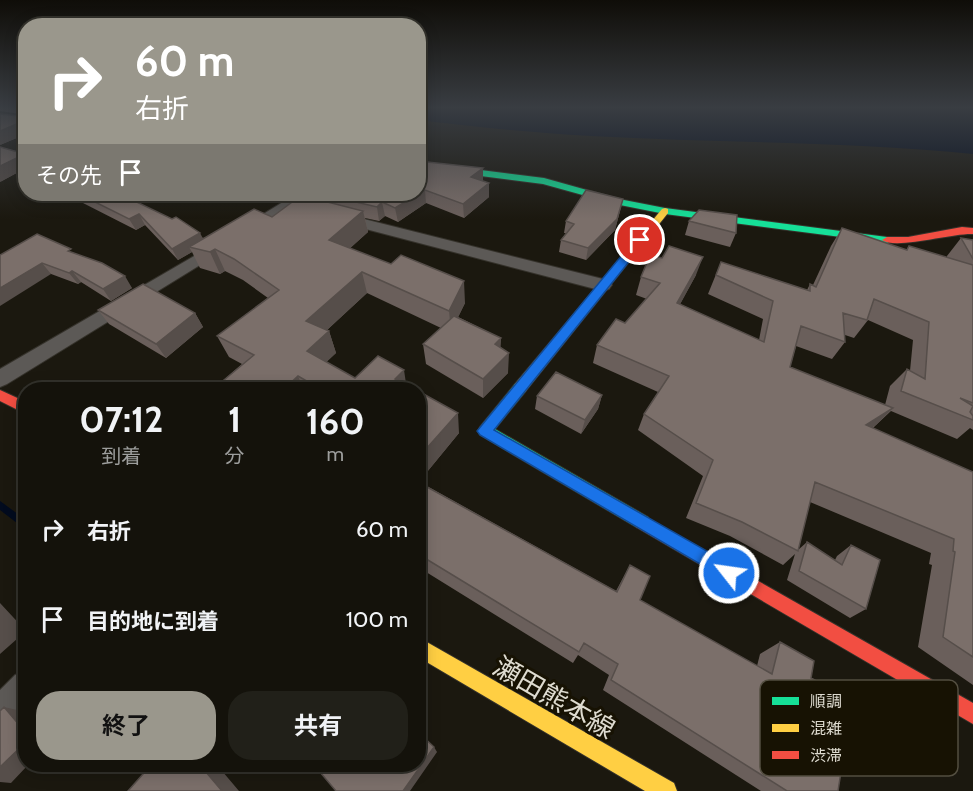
<!DOCTYPE html>
<html lang="ja">
<head>
<meta charset="utf-8">
<style>
  :root { --surface:#14120b; --page:#212019; --text:#f1f3f6; --muted:#9d9e9d; --line:#33322c; --accent:#9a978c }
  body { margin:0; font-family:Cabin,"Noto Sans JP",sans-serif; background:var(--page); color:var(--text); height:100vh; display:flex; flex-direction:column; font-size:22px; white-space:nowrap }
  * { box-sizing:border-box; margin:0 }
  p { font-size:20px; color:var(--muted) }
  .icon { flex:none; width:33px; height:33px; fill:none; stroke:currentColor; stroke-width:2; stroke-linecap:round; stroke-linejoin:round }
  .map { position:relative; flex:1; overflow:hidden }
  .panel { position:absolute; left:18px; top:382px; width:408px; height:390px; display:flex; flex-direction:column; background:var(--surface); border-radius:24px; box-shadow:0 3px 15px #0003,0 0 0 2px var(--line) }
  .panel>* { flex:none }
  .top-card { position:absolute; left:18px; top:18px; width:408px; height:183px; border-radius:24px; box-shadow:0 3px 15px #0003,0 0 0 2px var(--line); background:#9a978c; color:#fff; overflow:hidden }
  .pin { position:absolute; display:grid; place-items:center; width:51px; height:51px; color:#fff; margin:-26px; border:3px solid #fff; border-radius:50%; box-shadow:0 2px 6px #0007 }
  .me { position:absolute; width:66px; margin:-33px; rotate:300deg; stroke-linejoin:round; filter:drop-shadow(0 0 4px #0008) }
  .turn { display:flex; align-items:center; gap:21px; height:126px; padding:0 18px; font-size:27px }
  .turn .icon { width:78px; height:78px; stroke-width:2.5 }
  .turn b { display:block; font-size:42px; line-height:51px }
  .then { display:flex; align-items:center; height:57px; padding:0 18px; background:#0003; gap:12px; font-size:22px }
  .eta { display:flex; justify-content:space-evenly; align-items:center; height:102px; text-align:center }
  .eta b { font-size:36px; font-weight:700; line-height:42px }
  .action { display:flex; gap:12px; margin-top:auto; padding:12px 18px }
  .action a { flex:1; height:69px; border-radius:24px; background:var(--accent); color:#111; font-size:24px; font-weight:700; line-height:69px; text-align:center }
  .action a+a { background:var(--page); color:var(--text) }
  ul { padding:0; list-style:none }
  li { display:flex; align-items:center; gap:18px; height:90px; padding:0 18px }
  li div { flex:1 }
  li b { display:block; font-size:22px }
  li em { font-style:normal }
  .map>svg:first-child { display:block }
  .water { fill:#020b1e }
  .lines { fill:none; stroke-linecap:round; stroke-linejoin:round }
  .stream { fill:#020b1e; fill-rule:evenodd }
  .street-casing { stroke:#35322b; stroke-width:2 }
  .fast-casing { stroke:#35322b; stroke-width:2 }
  .slow-casing { stroke:#35322b; stroke-width:2 }
  .jam-casing { stroke:#35322b; stroke-width:2 }
  .street { fill:#5c5956; fill-rule:evenodd }
  .fast { fill:#16e098; fill-rule:evenodd }
  .slow { fill:#ffcf43; fill-rule:evenodd }
  .jam { fill:#f24e42; fill-rule:evenodd }
  .wall { fill:#6a5f5b; fill-rule:evenodd }
  .shaded-wall { fill:#564e4a }
  .building { fill:#7b6f6a; stroke:#564e4a; stroke-width:1.5 }
  .route { fill:#1a73e8; stroke:#114b97; stroke-width:1.5 }
  .labels { text-anchor:middle; stroke-width:6; stroke-linejoin:round; paint-order:stroke }
  .near-street-label { font-size:27px; fill:#dedbd0; stroke:#171203 }
  .key { fill:#171203; stroke:#534e40; stroke-width:1.5 }
  .key-label { font-size:16px; fill:#dedbd0 }
</style>
</head>
<body>
<div class="map">
<svg width="973" height="791" viewBox="0 0 973 791">
  <rect width="100%" height="100%" fill="#1b180f"/>
  <path class="water" d="M 419,108 L 973,108 L 973,154 C 846,141 718,143 591,136 C 533,133 476,127 419,120 Z"/>
  <g class="lines">
    <path class="stream" d="M 0,501 L 26,520 L 26,530 L 0,510 Z"/>
    <g class="street-casing">
      <path id="street" d="M 296,194 L 313,194 L 253,232 L 241,232 L 239,229 Z
        M 340,213 L 603,279 L 609,281 L 612,285 L 609,289 L 603,291 L 335,221 L 332,218 Z
        M 220,241 L 226,243 L 228,246 L 226,249 L 7,384 L 0,387 L 0,369 Z
        M 26,671 L 26,708 L 11,723 L 0,728 L 0,690 L 15,675 Z"/>
    </g>
    <g class="fast-casing">
      <path id="fast" d="M 418,162 L 544,178 L 619,199 L 665,208 L 887,237 L 892,240 L 887,243 L 665,214 L 615,204 L 543,184 L 418,168 Z
        M 520,383 L 527,388 L 525,392 L 495,429 L 648,517 L 650,522 L 648,527 L 642,529 L 636,527 L 480,435 L 478,431 L 480,427 L 515,384 Z"/>
    </g>
    <g class="slow-casing">
      <path id="slow" d="M 665,208 L 668,209 L 668,213 L 525,392 L 515,392 L 513,388 L 515,384 L 662,209 Z
        M 418,637 L 674,783 L 677,791 L 645,791 L 418,657 Z"/>
    </g>
    <g class="jam-casing">
      <path id="jam" d="M 962,227 L 973,228 L 973,234 C 951,233 896,250 882,240 L 887,237 L 908,237 Z
        M 0,390 L 26,402 L 26,414 L 0,401 Z
        M 642,515 L 973,703 L 973,724 L 636,527 L 634,522 L 636,517 Z"/>
    </g>
    <use href="#street" class="street"/>
    <use href="#fast" class="fast"/>
    <use href="#slow" class="slow"/>
    <use href="#jam" class="jam"/>
  </g>
  <path class="wall" d="M 0,108 L 26,108 L 26,134 L 0,145 L 19,116 L 21,114 L 0,111 Z
    M 25,154 L 26,171 L 24,169 L 0,182 Z
    M 421,162 L 483,168 L 483,181 L 489,183 L 489,197 L 464,218 L 426,203 L 398,222 L 385,216 L 379,221 L 365,218 L 368,232 L 350,248 L 465,303 L 458,317 L 501,338 L 500,347 L 508,373 L 483,398 L 426,364 L 423,344 L 441,328 L 367,293 L 327,330 L 329,331 L 336,353 L 326,362 L 355,378 L 407,385 L 416,390 L 212,390 L 242,364 L 229,357 L 217,336 L 268,298 L 243,280 L 225,271 L 220,274 L 200,268 L 192,252 L 178,260 L 145,225 L 136,230 L 83,203 L 77,194 L 120,194 L 203,238 L 272,217 L 312,198 L 321,200 L 320,194 L 418,194 Z
    M 623,199 L 615,230 L 586,260 L 559,252 L 561,240 L 566,233 L 564,233 L 566,221 Z
    M 689,221 L 736,233 L 730,247 L 685,235 Z
    M 842,228 L 906,250 L 909,246 L 947,258 L 947,256 L 961,238 L 972,240 L 973,239 L 973,430 L 970,428 L 957,439 L 891,411 L 876,425 L 873,428 L 973,472 L 973,685 L 918,647 L 932,565 L 929,564 L 931,553 L 810,502 L 798,550 L 807,542 L 835,560 L 837,556 L 851,545 L 866,609 L 850,618 L 787,580 L 795,554 L 783,565 L 730,536 L 686,518 L 703,476 L 638,430 L 644,414 L 658,392 L 593,363 L 597,345 L 625,323 L 647,299 L 636,295 L 641,277 L 696,275 L 680,304 L 759,340 L 763,319 L 708,294 L 721,262 L 807,290 L 810,284 L 813,285 L 831,246 ZM 868,320 L 913,340 L 910,371 L 907,369 L 890,386 L 885,405 L 790,367 L 796,346 L 832,359 L 845,342 L 845,335 L 854,338 Z
    M 75,254 L 132,288 L 111,301 L 81,282 L 78,284 L 0,255 Z
    M 98,310 L 195,313 L 203,327 L 166,358 L 109,324 Z
    M 418,391 L 459,433 L 427,472 L 428,481 L 425,485 L 616,591 L 630,565 L 640,600 L 757,666 L 760,654 L 780,642 L 811,678 L 838,791 L 761,791 L 603,690 L 609,675 L 578,655 L 573,663 L 418,567 Z
    M 602,395 L 598,409 L 581,434 L 535,409 L 537,396 Z"/>
  <path class="shaded-wall" d="M 26,120 L 26,134 L 0,145 L 0,131 Z
    M 25,154 L 26,165 L 20,164 L 24,169 L 0,182 L 0,166 Z
    M 483,168 L 483,182 L 471,177 Z
    M 489,183 L 489,197 L 464,218 L 463,204 Z
    M 425,190 L 426,203 L 398,222 L 395,208 Z
    M 623,199 L 615,230 L 586,260 L 588,248 Z
    M 382,202 L 385,216 L 379,221 L 377,207 Z
    M 363,211 L 368,232 L 335,262 L 329,240 Z
    M 139,214 L 145,225 L 136,230 L 129,219 Z
    M 200,233 L 206,244 L 189,247 L 192,252 L 178,260 L 172,249 Z
    M 215,249 L 225,271 L 220,274 L 210,252 Z
    M 703,257 L 696,275 L 671,321 L 677,303 Z
    M 42,263 L 51,274 L 0,306 L 0,288 Z
    M 72,271 L 81,282 L 78,284 L 69,273 Z
    M 362,272 L 367,293 L 314,342 L 306,321 Z
    M 125,276 L 132,288 L 111,301 L 103,289 Z
    M 464,281 L 465,303 L 451,332 L 449,311 Z
    M 195,313 L 203,327 L 166,358 L 156,344 Z
    M 329,331 L 336,353 L 315,373 L 307,351 Z
    M 501,338 L 500,359 L 495,344 Z
    M 509,353 L 508,373 L 483,398 L 483,379 Z
    M 404,370 L 407,390 L 395,379 Z
    M 298,376 L 304,390 L 283,390 Z
    M 602,395 L 598,409 L 581,434 L 585,420 Z
    M 893,408 L 876,425 L 850,441 L 866,425 Z
    M 458,413 L 459,433 L 427,472 L 428,481 L 418,494 L 418,458 Z
    M 0,603 L 26,631 L 0,654 Z
    M 4,707 L 26,712 L 26,733 Z
    M 26,742 L 26,765 L 28,765 L 11,783 L 0,782 L 0,767 Z
    M 434,747 L 437,752 L 410,791 L 403,791 Z
    M 200,765 L 217,765 L 239,791 L 222,791 Z"/>
  <path class="building" d="M 21,108 L 26,108 L 26,120 L 0,131 L 0,114 L 19,116 L 21,114 Z
    M 0,147 L 25,154 L 0,166 Z
    M 418,161 L 483,168 L 471,177 L 489,183 L 463,204 L 425,190 L 395,208 L 382,202 L 377,207 L 326,195 L 324,194 L 418,194 Z
    M 586,190 L 623,199 L 617,219 L 588,248 L 561,240 L 574,224 L 566,221 Z
    M 79,194 L 120,194 L 172,219 L 176,217 L 200,233 L 172,249 L 139,214 L 129,219 Z
    M 303,194 L 312,198 L 363,211 L 329,240 L 391,264 L 401,255 L 464,281 L 449,311 L 362,272 L 306,321 L 329,331 L 307,351 L 355,378 L 378,356 L 404,370 L 395,379 L 416,390 L 322,390 L 298,376 L 283,390 L 212,390 L 254,355 L 217,336 L 279,290 L 234,259 L 215,249 L 210,252 L 189,247 L 254,209 L 272,217 Z
    M 699,210 L 737,215 L 736,233 L 689,221 Z
    M 842,228 L 907,250 L 909,246 L 973,265 L 973,403 L 960,398 L 973,406 L 970,412 L 973,416 L 973,420 L 901,391 L 907,369 L 925,379 L 929,322 L 874,299 L 867,320 L 843,313 L 845,342 L 801,326 L 790,367 L 893,408 L 866,425 L 973,472 L 973,657 L 943,637 L 955,552 L 953,551 L 954,539 L 815,482 L 798,551 L 742,522 L 696,503 L 713,460 L 644,414 L 669,376 L 597,345 L 616,319 L 625,323 L 660,283 L 641,277 L 650,255 L 662,258 L 669,246 L 703,257 L 677,303 L 764,342 L 773,301 L 716,275 L 721,262 L 810,291 L 810,284 L 816,287 Z
    M 37,234 L 71,249 L 68,251 L 102,263 L 125,276 L 103,289 L 72,271 L 69,273 L 42,263 L 0,288 L 0,255 Z
    M 961,238 L 973,240 L 973,259 Z
    M 143,284 L 195,313 L 156,344 L 98,310 Z
    M 454,316 L 501,338 L 495,344 L 509,353 L 483,379 L 423,344 Z
    M 556,372 L 602,395 L 585,420 L 537,396 Z
    M 418,391 L 458,413 L 418,458 Z
    M 418,458 L 425,461 L 418,470 Z
    M 418,482 L 617,592 L 630,565 L 650,576 L 640,600 L 772,674 L 780,642 L 814,661 L 811,678 L 852,701 L 838,791 L 787,791 L 611,680 L 618,664 L 584,643 L 579,652 L 418,554 Z
    M 807,542 L 842,565 L 851,545 L 880,560 L 866,609 L 799,571 Z
    M 4,707 L 26,733 L 26,742 L 0,767 L 0,711 Z
    M 418,732 L 434,747 L 403,791 L 336,791 L 314,765 L 418,765 Z
    M 151,765 L 200,765 L 222,791 L 128,791 Z"/>
  <linearGradient id="sky" x2="0" y2="1"><stop stop-color="#0f0d08"/><stop offset="0.49" stop-color="#393d42"/><stop offset="1" stop-color="#393d42" stop-opacity="0"/></linearGradient>
  <rect width="973" height="219" fill="url(#sky)"/>
  <path class="route" d="M 640,237 L 644,238 L 644,243 L 494,430 L 735,567 L 738,573 L 735,579 L 729,581 L 480,435 L 477,431 L 636,238 Z"/>
  <g class="labels">
    <g class="near-street-label">
      <text transform="translate(554 698) rotate(30)" y="9">瀬田熊本線</text>
    </g>
  </g>
  <rect x="760" y="680" width="198" height="96" rx="9" class="key"/>
  <rect x="772" y="697" width="27" height="8" fill="#16e098"/>
  <rect x="772" y="724" width="27" height="8" fill="#ffcf43"/>
  <rect x="772" y="751" width="27" height="8" fill="#f24e42"/>
  <g class="key-label">
    <text x="810" y="707">順調</text>
    <text x="810" y="734">混雑</text>
    <text x="810" y="761">渋滞</text>
  </g>
</svg>
<div class="pin" style="left:640px;top:240px;background:#d93025"><svg class="icon" aria-label="arrive" viewBox="0 0 24 24"><path d="M6 21V4h12l-3 4 3 4H6"/></svg></div>
<svg class="me" style="left:729px;top:573px" viewBox="-20 -20 40 40"><circle r="17" fill="#1a73e8" stroke="#fff" stroke-width="3"/><path d="M0-11L8 9 0 5-8 9z" fill="#fff"/></svg>
<div class="top-card">
<div class="turn"><svg class="icon" aria-label="right" viewBox="0 0 24 24"><path d="M7 20v-9h11M14 6l5 5-5 5"/></svg><div><b>60 m</b>右折</div></div>
<div class="then">その先<svg class="icon" aria-label="arrive" viewBox="0 0 24 24"><path d="M6 21V4h12l-3 4 3 4H6"/></svg></div>
</div>
<section class="panel">
<div class="eta">
<div><b>07:12</b><p>到着</p></div>
<div><b>1</b><p>分</p></div>
<div><b>160</b><p>m</p></div>
</div>
<ul>
<li><svg class="icon" aria-label="right" viewBox="0 0 24 24"><path d="M7 20v-9h11M14 6l5 5-5 5"/></svg><div><b>右折</b></div><em>60 m</em></li>
<li><svg class="icon" aria-label="arrive" viewBox="0 0 24 24"><path d="M6 21V4h12l-3 4 3 4H6"/></svg><div><b>目的地に到着</b></div><em>100 m</em></li>
</ul>
<div class="action"><a>終了</a><a>共有</a></div>
</section>
</div>
</body>
</html>
